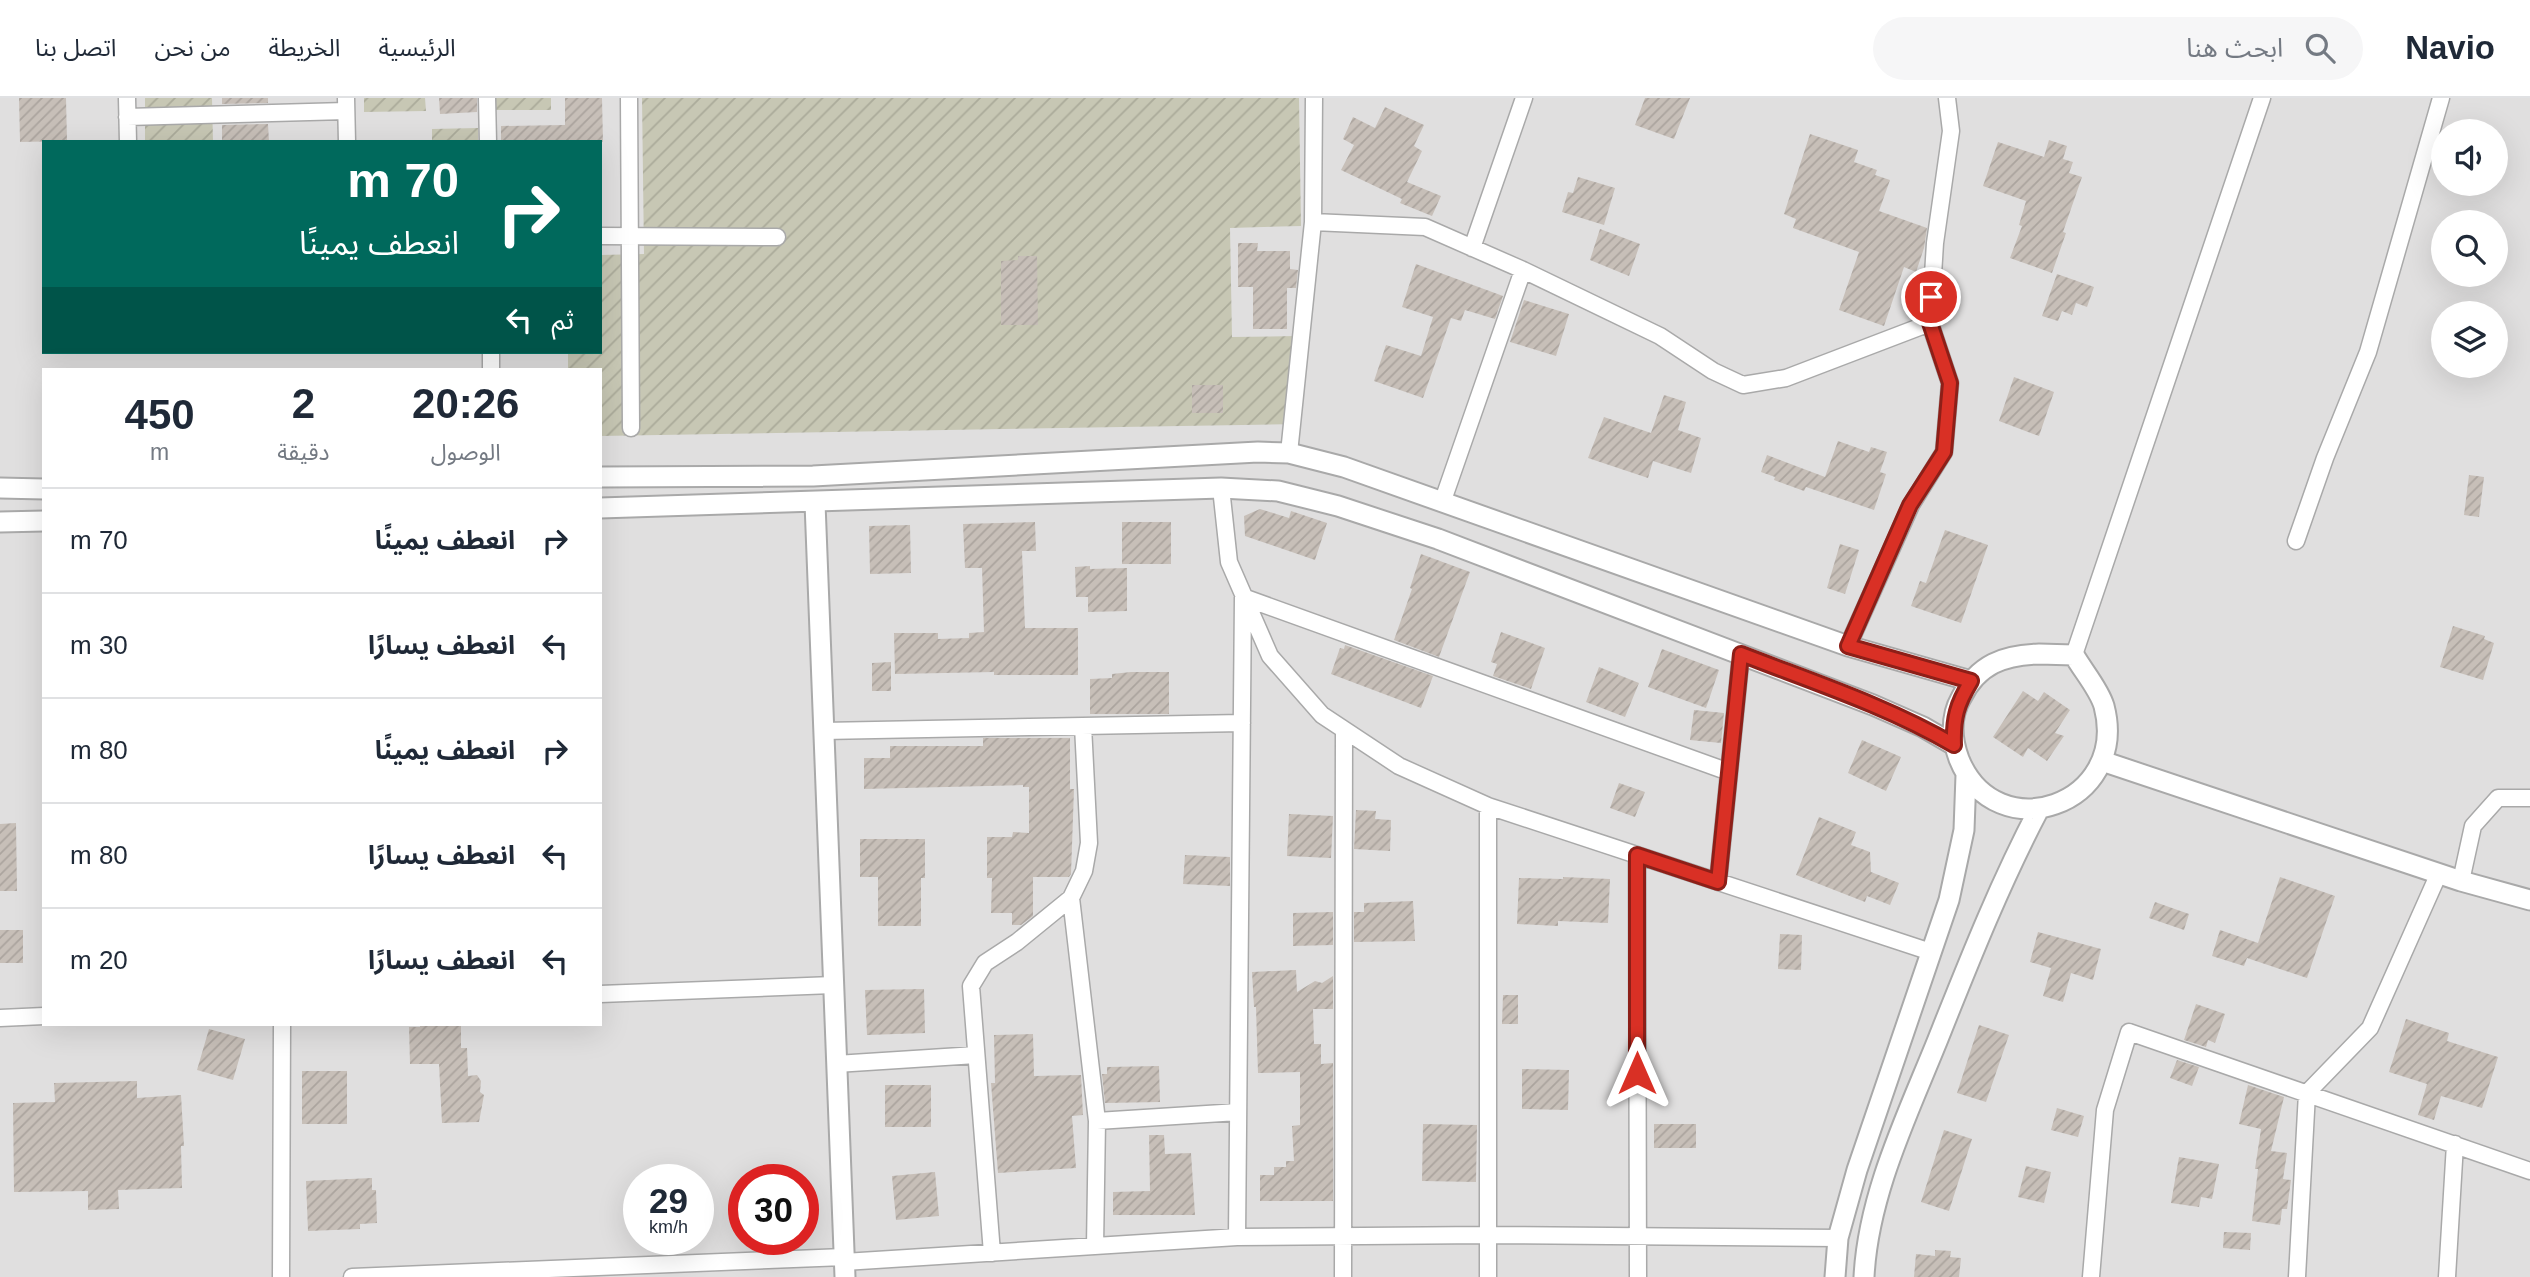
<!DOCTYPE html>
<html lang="ar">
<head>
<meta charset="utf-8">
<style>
  :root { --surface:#fff; --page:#f6f6f7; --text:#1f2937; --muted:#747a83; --line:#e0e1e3 }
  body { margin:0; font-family:Arial,"Noto Sans Arabic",sans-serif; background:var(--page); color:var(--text); direction:rtl; height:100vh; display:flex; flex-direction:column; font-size:26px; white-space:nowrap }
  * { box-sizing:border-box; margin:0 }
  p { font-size:23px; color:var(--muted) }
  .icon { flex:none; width:38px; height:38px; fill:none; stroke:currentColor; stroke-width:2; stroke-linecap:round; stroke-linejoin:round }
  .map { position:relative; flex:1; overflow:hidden; direction:ltr }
  .side { position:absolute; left:42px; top:270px; width:560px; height:658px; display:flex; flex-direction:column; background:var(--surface); border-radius:0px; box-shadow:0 7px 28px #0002; direction:rtl }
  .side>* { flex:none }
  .banner { position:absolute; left:42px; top:42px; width:560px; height:214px; border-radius:0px; box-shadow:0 7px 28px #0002; direction:rtl; background:#00695c; color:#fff; overflow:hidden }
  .fabs { position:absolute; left:2431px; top:21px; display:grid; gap:14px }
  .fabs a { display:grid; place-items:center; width:77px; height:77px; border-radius:50%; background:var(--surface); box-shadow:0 7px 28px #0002; font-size:35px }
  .speed { position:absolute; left:623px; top:1066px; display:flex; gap:14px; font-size:35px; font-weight:700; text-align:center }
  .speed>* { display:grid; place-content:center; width:91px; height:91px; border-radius:50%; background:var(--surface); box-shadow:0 7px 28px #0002; line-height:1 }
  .speed small { font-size:18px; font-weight:400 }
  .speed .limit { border:10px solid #d22; background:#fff; color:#111 }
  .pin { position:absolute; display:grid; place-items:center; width:60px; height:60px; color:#fff; margin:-30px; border:4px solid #fff; border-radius:50%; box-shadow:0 2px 7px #0007 }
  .me { position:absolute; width:77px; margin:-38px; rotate:0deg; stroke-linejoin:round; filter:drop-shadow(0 0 5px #0008) }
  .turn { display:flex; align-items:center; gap:24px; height:147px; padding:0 28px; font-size:32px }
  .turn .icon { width:91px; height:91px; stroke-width:2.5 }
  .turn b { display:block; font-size:49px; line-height:60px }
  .then { display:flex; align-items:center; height:66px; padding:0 28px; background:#0003; gap:14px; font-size:26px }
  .eta { display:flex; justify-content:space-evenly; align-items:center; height:119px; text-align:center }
  .eta b { font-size:42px; font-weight:700; line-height:49px }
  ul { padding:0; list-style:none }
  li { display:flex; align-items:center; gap:21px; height:105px; padding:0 28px; border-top:2px solid var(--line) }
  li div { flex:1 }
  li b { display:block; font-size:26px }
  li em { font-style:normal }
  header { display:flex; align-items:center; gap:42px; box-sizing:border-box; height:98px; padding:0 35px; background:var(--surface); border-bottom:2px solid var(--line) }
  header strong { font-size:33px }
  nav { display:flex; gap:38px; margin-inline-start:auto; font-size:24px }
  .search { width:490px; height:63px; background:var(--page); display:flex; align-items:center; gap:18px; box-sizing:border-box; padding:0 24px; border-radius:38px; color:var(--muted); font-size:26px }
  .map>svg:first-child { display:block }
  .residential { fill:#e0dfdf; fill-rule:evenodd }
  .construction { fill:url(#construction-furrows) }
  .building { fill:url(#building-hatch) }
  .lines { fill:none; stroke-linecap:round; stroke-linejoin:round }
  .minor-casing { stroke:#a9a9a9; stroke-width:19 }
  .tertiary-casing { stroke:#a9a9a9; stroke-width:23 }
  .minor { stroke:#fff; stroke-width:16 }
  .tertiary { stroke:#fff; stroke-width:19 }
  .route-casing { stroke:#8d1f18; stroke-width:18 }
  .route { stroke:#d93025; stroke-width:12 }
</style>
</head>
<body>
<header>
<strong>Navio</strong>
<div class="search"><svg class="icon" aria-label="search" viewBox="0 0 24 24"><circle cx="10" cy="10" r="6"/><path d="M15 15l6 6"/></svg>ابحث هنا</div>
<nav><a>الرئيسية</a><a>الخريطة</a><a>من نحن</a><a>اتصل بنا</a></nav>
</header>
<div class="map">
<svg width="2530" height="1179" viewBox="0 0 2530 1179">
  <defs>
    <pattern id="construction-furrows" width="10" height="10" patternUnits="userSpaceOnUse" patternTransform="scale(1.75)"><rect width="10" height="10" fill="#c7c7b4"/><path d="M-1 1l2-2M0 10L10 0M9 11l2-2" fill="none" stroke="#abab9a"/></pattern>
    <pattern id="building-hatch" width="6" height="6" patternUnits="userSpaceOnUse" patternTransform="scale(1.75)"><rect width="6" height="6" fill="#c7bfb8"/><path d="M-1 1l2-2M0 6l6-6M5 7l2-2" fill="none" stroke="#aba49e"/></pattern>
  </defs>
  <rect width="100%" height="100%" fill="#f2efe9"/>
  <path class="residential" d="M 0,0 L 2530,0 L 2530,1179 L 0,1179 ZM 2443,33 L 2496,33 L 2496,86 L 2443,86 ZM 44,44 L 600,44 L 600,254 L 44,254 ZM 2443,124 L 2496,124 L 2496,177 L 2443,177 ZM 2443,215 L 2496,215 L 2496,268 L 2443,268 ZM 44,271 L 600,271 L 600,926 L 44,926 ZM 639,1082 L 698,1082 L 698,1141 L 639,1141 ZM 744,1082 L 803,1082 L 803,1141 L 744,1141 Z"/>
  <path class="construction" d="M 145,0 L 212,0 L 213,44 L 145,44 Z
    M 364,0 L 425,0 L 426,13 L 364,14 Z
    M 496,0 L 551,0 L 551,12 L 495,12 Z
    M 642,0 L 1299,0 L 1301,128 L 1230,130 L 1232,239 L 1297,238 L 1298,326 L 600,338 L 600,271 L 568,271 L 568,254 L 600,254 L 600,157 L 644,156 Z
    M 478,30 L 478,44 L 432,44 L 432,31 Z"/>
  <path class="building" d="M 19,0 L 66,0 L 67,43 L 20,44 Z
    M 222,0 L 268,0 L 268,5 L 222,6 Z
    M 439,0 L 477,0 L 477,14 L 440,16 Z
    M 565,0 L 602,0 L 603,44 L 501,44 L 501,28 L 565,27 Z
    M 1645,0 L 1690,0 L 1674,41 L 1635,27 Z
    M 1385,9 L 1424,27 L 1414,48 L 1422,53 L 1407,84 L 1441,98 L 1432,118 L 1400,105 L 1402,101 L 1341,72 L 1354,47 L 1343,41 L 1353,19 L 1375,30 Z
    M 268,26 L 269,44 L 222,44 L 222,27 Z
    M 1810,36 L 1858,52 L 1854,64 L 1877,72 L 1875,77 L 1890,82 L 1879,113 L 1927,130 L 1924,150 L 1916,174 L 1904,169 L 1884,228 L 1839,212 L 1859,154 L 1793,130 L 1796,121 L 1784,116 Z
    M 2049,42 L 2067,48 L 2063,61 L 2073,64 L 2069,75 L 2082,79 L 2063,134 L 2066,135 L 2052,175 L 2010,160 L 2022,128 L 2019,127 L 2026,103 L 1983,88 L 1998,44 L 2044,59 Z
    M 1578,79 L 1615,90 L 1604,127 L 1562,114 L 1568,94 L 1573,95 Z
    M 1600,131 L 1640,146 L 1629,178 L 1590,162 Z
    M 1238,145 L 1258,145 L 1257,153 L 1290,153 L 1290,171 L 1298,172 L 1296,190 L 1287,190 L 1287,231 L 1253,231 L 1253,189 L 1238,189 Z
    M 1018,158 L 1037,158 L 1038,227 L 1001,227 L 1001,163 L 1018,162 Z
    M 1416,166 L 1503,198 L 1495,221 L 1465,212 L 1461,223 L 1451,220 L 1423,300 L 1374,283 L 1386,247 L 1421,258 L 1433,219 L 1402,209 Z
    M 2057,176 L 2094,189 L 2087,209 L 2076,205 L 2072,217 L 2062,213 L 2058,223 L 2042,218 Z
    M 1524,202 L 1569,216 L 1556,258 L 1510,244 Z
    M 2014,279 L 2054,294 L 2039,338 L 1999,323 Z
    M 1192,287 L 1223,287 L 1223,315 L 1192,315 Z
    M 1664,297 L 1686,304 L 1678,332 L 1701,340 L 1691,375 L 1653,363 L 1648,380 L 1588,360 L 1604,319 L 1651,335 Z
    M 1838,343 L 1869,354 L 1871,349 L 1887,354 L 1880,374 L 1886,376 L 1874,412 L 1806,389 L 1804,393 L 1774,382 L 1775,379 L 1761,374 L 1767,357 L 1825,379 Z
    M 2469,377 L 2484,379 L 2479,419 L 2464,417 Z
    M 1260,411 L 1289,420 L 1291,413 L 1327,425 L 1315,462 L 1245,438 L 1244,418 Z
    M 1035,424 L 1036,453 L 1022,453 L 1025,530 L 1078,530 L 1078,577 L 994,577 L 994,574 L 895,576 L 894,535 L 938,535 L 938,541 L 969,540 L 969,535 L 984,534 L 982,470 L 965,470 L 963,426 Z
    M 1122,424 L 1171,424 L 1171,466 L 1122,466 Z
    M 910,427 L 911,475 L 870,476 L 869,428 Z
    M 1945,432 L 1988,447 L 1961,525 L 1911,508 L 1920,483 L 1926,485 Z
    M 1840,446 L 1859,452 L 1845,496 L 1827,490 Z
    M 1421,456 L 1470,474 L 1439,559 L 1394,542 L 1412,491 L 1410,490 Z
    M 1090,468 L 1090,471 L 1127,470 L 1127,513 L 1088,514 L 1088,499 L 1076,499 L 1075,469 Z
    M 2453,528 L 2485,538 L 2484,541 L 2494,545 L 2483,582 L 2440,569 Z
    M 1501,534 L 1545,550 L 1531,591 L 1493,578 L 1497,566 L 1491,564 Z
    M 1345,547 L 1433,578 L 1421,610 L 1331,576 L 1340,550 L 1344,551 Z
    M 1662,551 L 1719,572 L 1706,610 L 1648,589 Z
    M 891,564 L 891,593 L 872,593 L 872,565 Z
    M 1599,569 L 1639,585 L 1625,619 L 1586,604 Z
    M 1131,574 L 1169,574 L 1169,616 L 1090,616 L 1090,581 L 1112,580 L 1112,576 Z
    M 2023,593 L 2038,603 L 2044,594 L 2070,612 L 2055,635 L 2064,638 L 2047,663 L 2028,650 L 2023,659 L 1993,639 Z
    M 1694,612 L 1724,615 L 1721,645 L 1690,642 Z
    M 983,640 L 1070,640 L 1070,691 L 1074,691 L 1071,776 L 1069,779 L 1033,779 L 1033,818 L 1021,827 L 1012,827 L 1012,815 L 991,815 L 992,780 L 987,780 L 987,739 L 1012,739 L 1013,734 L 1029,735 L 1029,689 L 1023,689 L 1023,687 L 864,691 L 864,660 L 890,660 L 890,648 L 983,648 Z
    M 1862,642 L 1901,659 L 1886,693 L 1848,675 Z
    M 1619,685 L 1645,694 L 1635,719 L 1610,710 Z
    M 1356,712 L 1376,713 L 1375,721 L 1391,722 L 1390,753 L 1354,751 Z
    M 1289,716 L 1333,718 L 1331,760 L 1287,758 Z
    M 1819,719 L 1856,734 L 1851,747 L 1870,754 L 1871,774 L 1899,785 L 1890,807 L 1867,798 L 1865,804 L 1796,777 Z
    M 16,725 L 17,793 L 0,793 L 0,726 Z
    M 860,741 L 925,741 L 925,780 L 921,780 L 921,828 L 878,828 L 878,779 L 860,779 Z
    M 1185,757 L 1230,759 L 1230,788 L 1183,786 Z
    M 1563,779 L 1610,781 L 1608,825 L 1558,823 L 1558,828 L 1517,826 L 1519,780 L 1563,781 Z
    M 2280,779 L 2335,798 L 2307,880 L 2247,860 L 2244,868 L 2212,858 L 2220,832 L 2258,845 Z
    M 1413,803 L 1415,843 L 1354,844 L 1354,814 L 1364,814 L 1364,805 Z
    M 2155,804 L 2189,816 L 2184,832 L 2149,820 Z
    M 1333,814 L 1333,847 L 1293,848 L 1293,815 Z
    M 0,832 L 23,832 L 23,865 L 0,865 Z
    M 2038,834 L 2101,851 L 2093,882 L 2071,875 L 2063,904 L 2043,898 L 2051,870 L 2030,864 Z
    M 1780,836 L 1802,837 L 1801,872 L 1778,871 Z
    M 1296,872 L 1297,894 L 1315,883 L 1322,885 L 1333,878 L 1333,911 L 1313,911 L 1314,946 L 1321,946 L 1321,966 L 1333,965 L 1333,1103 L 1260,1103 L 1260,1077 L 1274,1077 L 1274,1069 L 1286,1069 L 1286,1063 L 1294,1063 L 1292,1028 L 1300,1027 L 1300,974 L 1258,975 L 1256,909 L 1254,909 L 1252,874 Z
    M 924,891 L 925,935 L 867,937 L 865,892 Z
    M 1503,897 L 1518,897 L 1518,926 L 1502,926 Z
    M 2196,906 L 2225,916 L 2215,945 L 2208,942 L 2206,949 L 2184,942 Z
    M 2406,921 L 2449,935 L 2447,943 L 2498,959 L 2482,1010 L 2441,998 L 2434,1022 L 2418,1017 L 2427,986 L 2389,974 Z
    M 420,926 L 461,926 L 461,950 L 467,950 L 468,978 L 477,977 L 481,983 L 480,994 L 484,997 L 479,1024 L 442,1025 L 439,966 L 410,966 L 409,929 L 420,929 Z
    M 1979,927 L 2009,937 L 1986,1004 L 1957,995 Z
    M 209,931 L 245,941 L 233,982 L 197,972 Z
    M 1033,936 L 1034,978 L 1081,977 L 1083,1017 L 1072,1018 L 1076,1070 L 998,1075 L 991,985 L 995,985 L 994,937 Z
    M 2177,962 L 2199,969 L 2192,988 L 2170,980 Z
    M 1159,968 L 1160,1004 L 1105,1005 L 1102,976 L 1107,976 L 1107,969 Z
    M 1522,971 L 1569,972 L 1568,1012 L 1522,1011 Z
    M 302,973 L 347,973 L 347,1026 L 302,1026 Z
    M 137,983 L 137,1000 L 181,997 L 184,1048 L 181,1048 L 182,1090 L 118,1092 L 119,1111 L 88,1112 L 88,1093 L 14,1094 L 13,1005 L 55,1004 L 54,985 Z
    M 885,987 L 931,987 L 931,1029 L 885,1029 Z
    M 2248,987 L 2284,999 L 2271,1053 L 2287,1055 L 2283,1081 L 2291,1082 L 2287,1111 L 2282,1111 L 2280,1127 L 2252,1123 L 2258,1071 L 2255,1071 L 2261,1031 L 2239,1026 Z
    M 2057,1010 L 2084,1018 L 2078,1039 L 2051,1032 Z
    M 1423,1026 L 1477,1027 L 1476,1084 L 1422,1083 Z
    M 1654,1026 L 1696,1026 L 1696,1050 L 1654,1050 Z
    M 1944,1032 L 1972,1041 L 1949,1113 L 1921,1104 Z
    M 1149,1037 L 1164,1037 L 1165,1056 L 1191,1055 L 1195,1117 L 1113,1117 L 1113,1094 L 1150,1093 Z
    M 2179,1059 L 2219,1066 L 2212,1101 L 2201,1099 L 2199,1109 L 2171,1105 Z
    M 2026,1068 L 2051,1074 L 2044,1105 L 2018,1099 Z
    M 935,1074 L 939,1118 L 896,1122 L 892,1078 Z
    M 372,1080 L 372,1092 L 376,1092 L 377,1125 L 360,1126 L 360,1131 L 308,1133 L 306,1083 Z
    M 2224,1134 L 2251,1135 L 2250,1152 L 2223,1150 Z
    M 1935,1152 L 1951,1153 L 1950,1159 L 1961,1160 L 1959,1179 L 1914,1179 L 1916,1156 L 1935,1158 Z"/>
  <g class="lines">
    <g class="minor-casing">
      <path id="minor" d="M 127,0 L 128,44
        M 346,0 L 347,44
        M 487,0 L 488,44
        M 629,0 L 631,330
        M 127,19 L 346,13
        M 1313,124 L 1425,129 L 1523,172 L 1660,238 L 1713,273 L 1743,287 L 1786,280 L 1930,225
        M 600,138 L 777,139
        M 1472,150 L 1524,0
        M 491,254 L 491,271
        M 1289,355 L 1313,124 L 1314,0
        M 1221,390 L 1229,464 L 1270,558 L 1322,617 L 1399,668 L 1488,708 L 1931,854
        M 1442,405 L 1523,172
        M 2296,443 L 2325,360 L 2368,254 L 2441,0
        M 1848,548 L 1911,407 L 1944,354 L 1950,285 L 1930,225 L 1935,145 L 1951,33 L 1947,0
        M 2074,557 L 2262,0
        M 823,633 L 1242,625
        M 1637,757 L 1638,1179
        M 2461,783 L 2473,728 L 2498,700 L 2530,700
        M 1718,784 L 1741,556
        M 1071,800 L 1097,1023 L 1095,1148
        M 600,896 L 833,887
        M 0,920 L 44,918
        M 836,966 L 976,957
        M 1097,1023 L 1238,1014
        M 1237,1139 L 1243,499 L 1729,674
        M 992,1155 L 971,888 L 985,865 L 1017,844 L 1071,800 L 1084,773 L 1089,745 L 1083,628
        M 844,1164 L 1237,1139 L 1487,1137 L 1838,1140
        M 281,1179 L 282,926
        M 352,1179 L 844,1159
        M 1343,1179 L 1344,632
        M 1488,1179 L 1488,708
        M 2091,1179 L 2105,1012 L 2129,934 L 2530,1073
        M 2297,1179 L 2307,995 L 2370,930 L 2439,775
        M 2447,1179 L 2455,1046"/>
    </g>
    <g class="tertiary-casing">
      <path id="tertiary" d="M 600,379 L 813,378 L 1258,354 L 1289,355 L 1344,369 L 1848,548 L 1971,583
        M 0,390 L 44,391
        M 815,405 L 845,1179
        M 600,410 L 1221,390 L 1278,393 L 1338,408 L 1438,441 L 1873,607 L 1923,629 L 1954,647
        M 0,424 L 44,423
        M 2039,556 L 2074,557 C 2083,573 2099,591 2104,608 C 2130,707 1996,753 1959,661 C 1952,642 1950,619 1961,600 C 1978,566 2004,557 2039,556 Z
        M 2102,663 L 2461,783 L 2530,802
        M 1835,1179 L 1838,1140 L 1857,1072 L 1949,802 L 1964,732 L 1966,677
        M 1864,1179 C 1868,1098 1906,1020 1936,946 C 1968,866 1999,787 2039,711"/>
    </g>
    <use href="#minor" class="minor"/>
    <use href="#tertiary" class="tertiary"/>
  </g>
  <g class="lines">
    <g class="route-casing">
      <path id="route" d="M 1637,975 L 1637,757 L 1718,784 L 1741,556 C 1813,584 1887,608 1954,647 C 1953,620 1957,606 1971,583 L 1848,548 L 1910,407 L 1944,354 L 1950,285 L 1930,225 L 1931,199"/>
    </g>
    <use href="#route" class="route"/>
  </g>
</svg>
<div class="fabs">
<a><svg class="icon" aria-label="sound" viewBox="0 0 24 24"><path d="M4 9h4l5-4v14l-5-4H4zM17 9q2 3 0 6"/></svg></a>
<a><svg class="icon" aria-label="search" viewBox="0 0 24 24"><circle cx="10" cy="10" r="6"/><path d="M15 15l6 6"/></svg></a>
<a><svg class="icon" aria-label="layers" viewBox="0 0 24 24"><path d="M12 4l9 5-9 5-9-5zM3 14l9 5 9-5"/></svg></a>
</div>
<div class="speed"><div>29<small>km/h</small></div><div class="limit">30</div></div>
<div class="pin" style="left:1931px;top:199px;background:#d93025"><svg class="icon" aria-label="arrive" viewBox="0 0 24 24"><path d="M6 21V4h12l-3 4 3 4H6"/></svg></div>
<svg class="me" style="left:1637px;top:975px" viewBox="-20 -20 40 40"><path d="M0-17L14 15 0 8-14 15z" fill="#d93025" stroke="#fff" stroke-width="4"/></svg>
<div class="banner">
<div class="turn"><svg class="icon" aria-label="right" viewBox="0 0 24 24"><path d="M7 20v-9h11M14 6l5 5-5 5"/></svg><div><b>70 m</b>انعطف يمينًا</div></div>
<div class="then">ثم<svg class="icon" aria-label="left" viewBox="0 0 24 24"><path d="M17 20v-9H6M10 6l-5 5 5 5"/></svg></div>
</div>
<section class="side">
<div class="eta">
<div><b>20:26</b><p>الوصول</p></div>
<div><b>2</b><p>دقيقة</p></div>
<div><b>450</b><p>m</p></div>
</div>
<ul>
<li><svg class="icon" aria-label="right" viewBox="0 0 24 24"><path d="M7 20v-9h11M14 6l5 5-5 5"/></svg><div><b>انعطف يمينًا</b></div><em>70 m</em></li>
<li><svg class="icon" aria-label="left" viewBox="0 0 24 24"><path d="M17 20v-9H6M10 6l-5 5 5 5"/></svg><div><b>انعطف يسارًا</b></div><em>30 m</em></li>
<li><svg class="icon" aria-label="right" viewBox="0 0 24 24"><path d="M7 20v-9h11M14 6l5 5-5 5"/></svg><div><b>انعطف يمينًا</b></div><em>80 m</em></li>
<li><svg class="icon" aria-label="left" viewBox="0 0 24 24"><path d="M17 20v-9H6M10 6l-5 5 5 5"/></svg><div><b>انعطف يسارًا</b></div><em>80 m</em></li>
<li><svg class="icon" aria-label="left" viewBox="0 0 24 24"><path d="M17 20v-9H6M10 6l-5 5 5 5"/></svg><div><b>انعطف يسارًا</b></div><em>20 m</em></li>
</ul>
</section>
</div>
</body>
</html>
